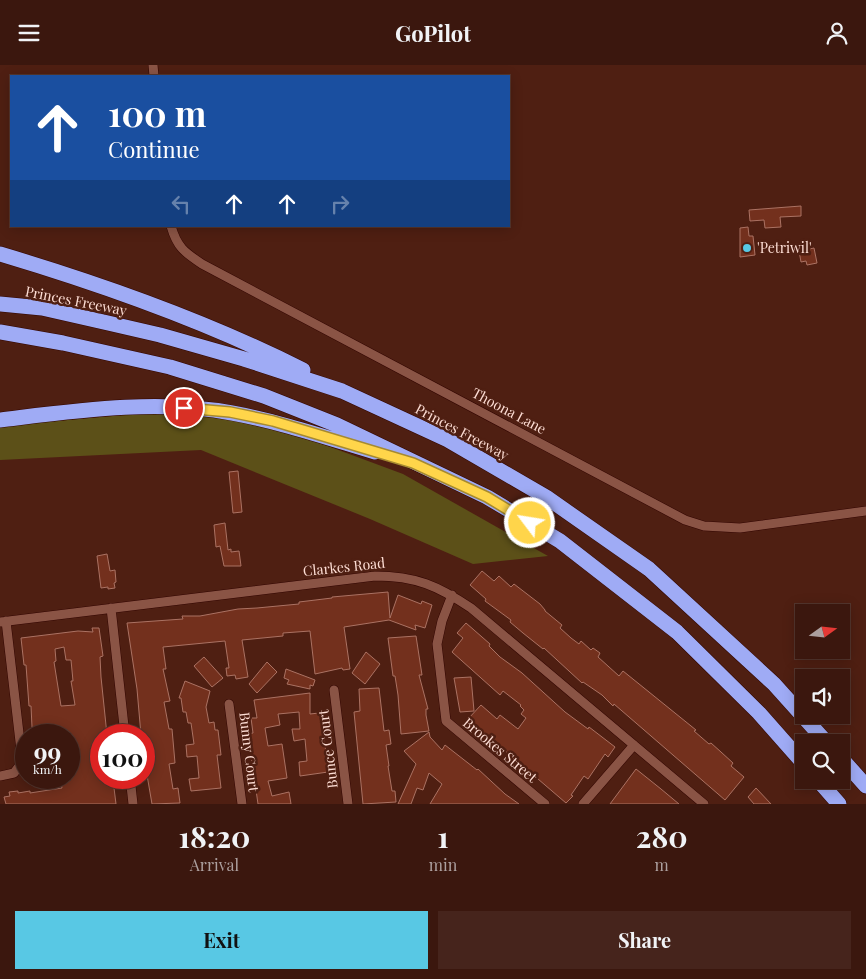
<!DOCTYPE html>
<html lang="en">
<head>
<meta charset="utf-8">
<style>
  :root { --surface:#3b170e; --page:#46241c; --text:#f1f3f6; --muted:#ac9f9e; --line:#54362e; --accent:#58c8e4 }
  body { margin:0; font-family:"Playfair Display",serif; background:var(--page); color:var(--text); height:100vh; display:flex; flex-direction:column; font-size:19px; white-space:nowrap }
  * { box-sizing:border-box; margin:0 }
  p { font-size:16px; color:var(--muted) }
  .icon { flex:none; width:28px; height:28px; fill:none; stroke:currentColor; stroke-width:2; stroke-linecap:round; stroke-linejoin:round }
  .map { position:relative; height:739px; overflow:hidden }
  .side { display:flex; flex-direction:column; background:var(--surface); flex:1 }
  .side>* { flex:none }
  .hud { position:absolute; left:10px; top:10px; width:500px; height:152px; border-radius:0px; box-shadow:0 2px 12px #0003,0 0 0 1px var(--line); background:#1a4fa0; color:#fff; overflow:hidden }
  .needle { width:32px; rotate:75deg }
  .tools { position:absolute; left:795px; top:539px; display:grid; gap:10px }
  .tools a { display:grid; place-items:center; width:55px; height:55px; border-radius:0px; background:var(--surface); box-shadow:0 2px 12px #0003,0 0 0 1px var(--line); font-size:25px }
  .speed { position:absolute; left:15px; top:659px; display:flex; gap:10px; font-size:25px; font-weight:700; text-align:center }
  .speed>* { display:grid; place-content:center; width:65px; height:65px; border-radius:50%; background:var(--surface); box-shadow:0 2px 12px #0003,0 0 0 1px var(--line); line-height:1 }
  .speed small { font-size:12px; font-weight:400 }
  .speed .limit { border:8px solid #d22; background:#fff; color:#111 }
  .pin { position:absolute; display:grid; place-items:center; width:42px; height:42px; color:#fff; margin:-21px; border:2px solid #fff; border-radius:50%; box-shadow:0 1px 5px #0007 }
  .me { position:absolute; width:55px; margin:-28px; rotate:301deg; stroke-linejoin:round; filter:drop-shadow(0 0 4px #0008) }
  .turn { display:flex; align-items:center; gap:18px; height:105px; padding:0 15px; font-size:22px }
  .turn .icon { width:65px; height:65px; stroke-width:2.5 }
  .turn b { display:block; font-size:35px; line-height:42px }
  .lanes { display:flex; align-items:center; height:48px; padding:0 15px; background:#0003; justify-content:center; gap:25px; direction:ltr }
  .lanes .off { opacity:.35 }
  .eta { display:flex; justify-content:space-evenly; align-items:center; height:85px; text-align:center }
  .eta b { font-size:30px; font-weight:700; line-height:35px }
  .cta { display:flex; gap:10px; margin-top:auto; padding:10px 15px }
  .cta a { flex:1; height:58px; border-radius:0px; background:var(--accent); color:#111; font-size:20px; font-weight:700; line-height:58px; text-align:center }
  .cta a+a { background:var(--page); color:var(--text) }
  header { display:flex; justify-content:space-between; align-items:center; height:65px; padding:0 15px; background:var(--surface); font-size:22px; font-weight:700 }
  .map>svg:first-child { display:block }
  .green { fill:#5c5018 }
  .building { fill:#73301d; stroke:#ab7263; fill-rule:evenodd }
  .lines { fill:none; stroke-linecap:round; stroke-linejoin:round }
  .minor-casing { stroke:#320500; stroke-width:10 }
  .motorway-casing { stroke:#320500; stroke-width:16 }
  .minor { stroke:#8a5445; stroke-width:9 }
  .motorway { stroke:#9fabf5; stroke-width:15 }
  .route-casing { stroke:#a68a30; stroke-width:12 }
  .route { stroke:#ffd54a; stroke-width:9 }
  .poi-dot { fill:#58c8e4; stroke:#4f1f12; stroke-width:2 }
  .labels { text-anchor:middle; stroke-width:5; stroke-linejoin:round; paint-order:stroke }
  .poi-label { font-size:14px; fill:#fdddd4; stroke:#4f1f12; text-anchor:start }
  .street-label { font-size:14px; fill:#fdddd4; stroke:#4f1f12 }
</style>
</head>
<body>
<header><svg class="icon" aria-label="menu" viewBox="0 0 24 24"><path d="M4 6h16M4 12h16M4 18h16"/></svg>GoPilot<svg class="icon" aria-label="person" viewBox="0 0 24 24"><circle cx="12" cy="8" r="4"/><path d="M4 21q1-7 8-7t8 7"/></svg></header>
<div class="map">
<svg width="866" height="739" viewBox="0 0 866 739">
  <rect width="100%" height="100%" fill="#4f1f12"/>
  <path class="green" d="M 147,348 L 209,351 L 238,356 L 298,370 L 403,409 L 548,491 L 473,499 L 370,454 L 201,385 L 0,395 L 0,361 Z"/>
  <path class="building" d="M 801,141 L 801,151 L 780,152 L 781,162 L 765,163 L 764,155 L 750,156 L 749,145 Z
    M 748,162 L 749,171 L 753,171 L 755,190 L 740,192 L 740,163 Z
    M 814,183 L 817,198 L 807,200 L 806,196 L 801,197 L 799,186 Z
    M 238,406 L 242,447 L 233,448 L 229,407 Z
    M 225,458 L 228,485 L 231,484 L 231,487 L 239,486 L 241,501 L 224,501 L 220,481 L 216,482 L 214,460 Z
    M 107,489 L 110,506 L 115,505 L 116,517 L 114,518 L 115,523 L 108,524 L 108,522 L 101,523 L 97,491 Z
    M 482,506 L 494,516 L 499,511 L 511,522 L 514,519 L 540,539 L 545,545 L 545,546 L 562,560 L 560,563 L 571,573 L 579,579 L 581,576 L 591,585 L 593,583 L 600,588 L 598,592 L 619,611 L 623,606 L 696,665 L 694,666 L 709,679 L 711,678 L 721,687 L 733,698 L 731,701 L 744,712 L 725,735 L 614,639 L 613,641 L 602,630 L 583,617 L 582,618 L 544,583 L 543,584 L 523,568 L 510,557 L 511,555 L 485,536 L 486,534 L 470,520 Z
    M 388,527 L 390,553 L 398,530 L 421,539 L 422,536 L 432,540 L 425,563 L 415,560 L 416,565 L 389,555 L 344,562 L 350,604 L 343,605 L 342,603 L 315,609 L 310,566 L 283,568 L 283,571 L 242,575 L 248,612 L 236,614 L 235,610 L 227,611 L 226,603 L 229,603 L 225,576 L 163,582 L 166,604 L 163,604 L 170,636 L 164,637 L 169,664 L 172,664 L 175,698 L 169,699 L 173,724 L 178,723 L 180,738 L 152,739 L 147,710 L 148,710 L 146,685 L 144,670 L 141,670 L 137,624 L 127,558 L 183,554 L 182,551 L 200,551 L 238,544 L 257,543 L 299,539 L 299,537 L 332,533 L 332,532 Z
    M 466,558 L 490,579 L 489,581 L 500,592 L 522,608 L 565,647 L 588,664 L 589,662 L 615,682 L 608,692 L 605,689 L 588,714 L 584,711 L 571,730 L 573,731 L 566,738 L 468,654 L 481,640 L 497,654 L 500,650 L 518,664 L 526,653 L 521,649 L 524,645 L 520,641 L 521,640 L 503,626 L 500,630 L 452,587 L 463,573 L 457,568 Z
    M 92,563 L 99,563 L 103,591 L 100,592 L 101,612 L 107,670 L 101,670 L 101,712 L 117,714 L 118,722 L 114,723 L 116,739 L 6,739 L 4,732 L 10,731 L 9,727 L 18,726 L 18,728 L 30,726 L 30,728 L 62,723 L 60,712 L 69,712 L 69,670 L 35,670 L 32,662 L 31,641 L 29,641 L 26,600 L 24,600 L 21,573 L 78,566 L 93,567 ZM 64,582 L 66,595 L 71,595 L 73,616 L 71,616 L 75,640 L 61,641 L 54,597 L 56,596 L 55,584 Z
    M 416,571 L 422,610 L 419,610 L 428,644 L 426,644 L 426,650 L 429,666 L 401,669 L 398,630 L 395,611 L 393,611 L 388,573 Z
    M 366,587 L 380,599 L 365,619 L 352,608 Z
    M 204,592 L 223,613 L 212,622 L 194,601 Z
    M 267,597 L 277,607 L 257,628 L 249,619 Z
    M 286,604 L 315,615 L 313,621 L 310,620 L 310,624 L 287,619 L 289,615 L 284,613 Z
    M 471,612 L 474,646 L 460,647 L 454,613 Z
    M 185,616 L 210,626 L 206,642 L 209,658 L 214,657 L 215,665 L 218,665 L 221,690 L 217,690 L 221,723 L 191,726 L 189,714 L 199,713 L 197,691 L 187,692 L 186,680 L 194,679 L 191,658 L 188,658 L 186,647 L 183,647 L 181,633 L 179,633 Z
    M 379,623 L 384,666 L 389,665 L 391,679 L 386,680 L 389,701 L 388,701 L 392,726 L 395,726 L 396,737 L 363,739 L 354,647 L 360,646 L 359,624 Z
    M 310,628 L 310,649 L 319,648 L 323,662 L 328,707 L 300,711 L 299,697 L 307,696 L 305,674 L 294,676 L 292,664 L 300,664 L 299,647 L 278,649 L 280,660 L 265,663 L 268,681 L 282,679 L 287,713 L 268,716 L 272,731 L 289,727 L 291,739 L 258,739 L 248,669 L 253,668 L 251,653 L 257,653 L 254,635 Z
    M 429,667 L 430,672 L 442,685 L 445,680 L 477,705 L 478,704 L 505,729 L 519,739 L 430,739 L 442,719 L 429,708 L 423,725 L 417,723 L 411,739 L 398,739 L 416,699 L 404,686 Z
    M 636,704 L 661,724 L 679,739 L 610,739 Z
    M 756,723 L 771,739 L 754,739 L 748,732 Z"/>
  <g class="lines">
    <g class="minor-casing">
      <path id="minor" d="M 153,0 L 154,11
        M 171,161 C 177,182 184,187 202,199 L 685,455 L 704,461 L 740,463 L 866,446
        M 452,530 L 442,556 L 437,579 L 446,656 L 545,739
        M 111,543 L 125,670
        M 0,557 L 375,511 C 416,511 438,521 471,543 L 704,739
        M 334,625 L 348,739
        M 229,639 L 242,739
        M 0,711 L 14,708 L 20,700 L 22,694 L 6,556
        M 130,712 L 133,739
        M 583,739 L 634,680"/>
    </g>
    <g class="motorway-casing">
      <path id="motorway" d="M 0,189 C 104,220 206,256 303,305
        M 0,239 L 42,243 L 108,258 L 160,270 L 244,294 L 342,326 L 448,375 L 546,432 L 649,504 L 774,619 L 827,678
        M 0,267 L 63,278 L 170,302 L 264,331 L 337,360 L 487,432 L 560,476 L 677,567 L 759,648 L 804,699
        M 0,355 C 75,346 156,334 232,348 C 281,357 328,373 375,387
        M 841,693 L 866,721
        M 818,715 L 839,739"/>
    </g>
    <use href="#minor" class="minor"/>
    <use href="#motorway" class="motorway"/>
  </g>
  <g class="lines">
    <g class="route-casing">
      <path id="route" d="M 184,343 L 230,347 L 273,356 L 413,398 L 487,432 L 530,458"/>
    </g>
    <use href="#route" class="route"/>
  </g>
  <circle class="poi-dot" cx="747" cy="183" r="5"/>
  <g class="labels">
    <g class="poi-label">
      <text x="757" y="188">'Petriwil'</text>
    </g>
    <g class="street-label">
      <text transform="translate(76 236) rotate(11)" y="5">Princes Freeway</text>
      <text transform="translate(509 346) rotate(28)" y="5">Thoona Lane</text>
      <text transform="translate(462 367) rotate(28)" y="5">Princes Freeway</text>
      <text transform="translate(344 502) rotate(-6)" y="5">Clarkes Road</text>
      <text transform="translate(328 684) rotate(-97)" y="5">Bunce Court</text>
      <text transform="translate(500 685) rotate(40)" y="5">Brookes Street</text>
      <text transform="translate(249 687) rotate(83)" y="5">Bunny Court</text>
    </g>
  </g>
</svg>
<div class="tools">
<a><svg class="needle" viewBox="-14 -14 28 28"><path d="M0-13l5 13h-10z" fill="#e53935"/><path d="M0 13l5-13h-10z" fill="#ac9f9e"/></svg></a>
<a><svg class="icon" aria-label="sound" viewBox="0 0 24 24"><path d="M4 9h4l5-4v14l-5-4H4zM17 9q2 3 0 6"/></svg></a>
<a><svg class="icon" aria-label="search" viewBox="0 0 24 24"><circle cx="10" cy="10" r="6"/><path d="M15 15l6 6"/></svg></a>
</div>
<div class="speed"><div>99<small>km/h</small></div><div class="limit">100</div></div>
<div class="pin" style="left:184px;top:343px;background:#d93025"><svg class="icon" aria-label="arrive" viewBox="0 0 24 24"><path d="M6 21V4h12l-3 4 3 4H6"/></svg></div>
<svg class="me" style="left:530px;top:458px" viewBox="-20 -20 40 40"><circle r="17" fill="#ffd54a" stroke="#fff" stroke-width="3"/><path d="M0-11L8 9 0 5-8 9z" fill="#fff"/></svg>
<div class="hud">
<div class="turn"><svg class="icon" aria-label="ahead" viewBox="0 0 24 24"><path d="M12 20V5M6 11l6-6 6 6"/></svg><div><b>100 m</b>Continue</div></div>
<div class="lanes"><svg class="icon off" aria-label="left" viewBox="0 0 24 24"><path d="M17 20v-9H6M10 6l-5 5 5 5"/></svg><svg class="icon" aria-label="ahead" viewBox="0 0 24 24"><path d="M12 20V5M6 11l6-6 6 6"/></svg><svg class="icon" aria-label="ahead" viewBox="0 0 24 24"><path d="M12 20V5M6 11l6-6 6 6"/></svg><svg class="icon off" aria-label="right" viewBox="0 0 24 24"><path d="M7 20v-9h11M14 6l5 5-5 5"/></svg></div>
</div>
</div>
<section class="side">
<div class="eta">
<div><b>18:20</b><p>Arrival</p></div>
<div><b>1</b><p>min</p></div>
<div><b>280</b><p>m</p></div>
</div>
<div class="cta"><a>Exit</a><a>Share</a></div>
</section>
</body>
</html>
